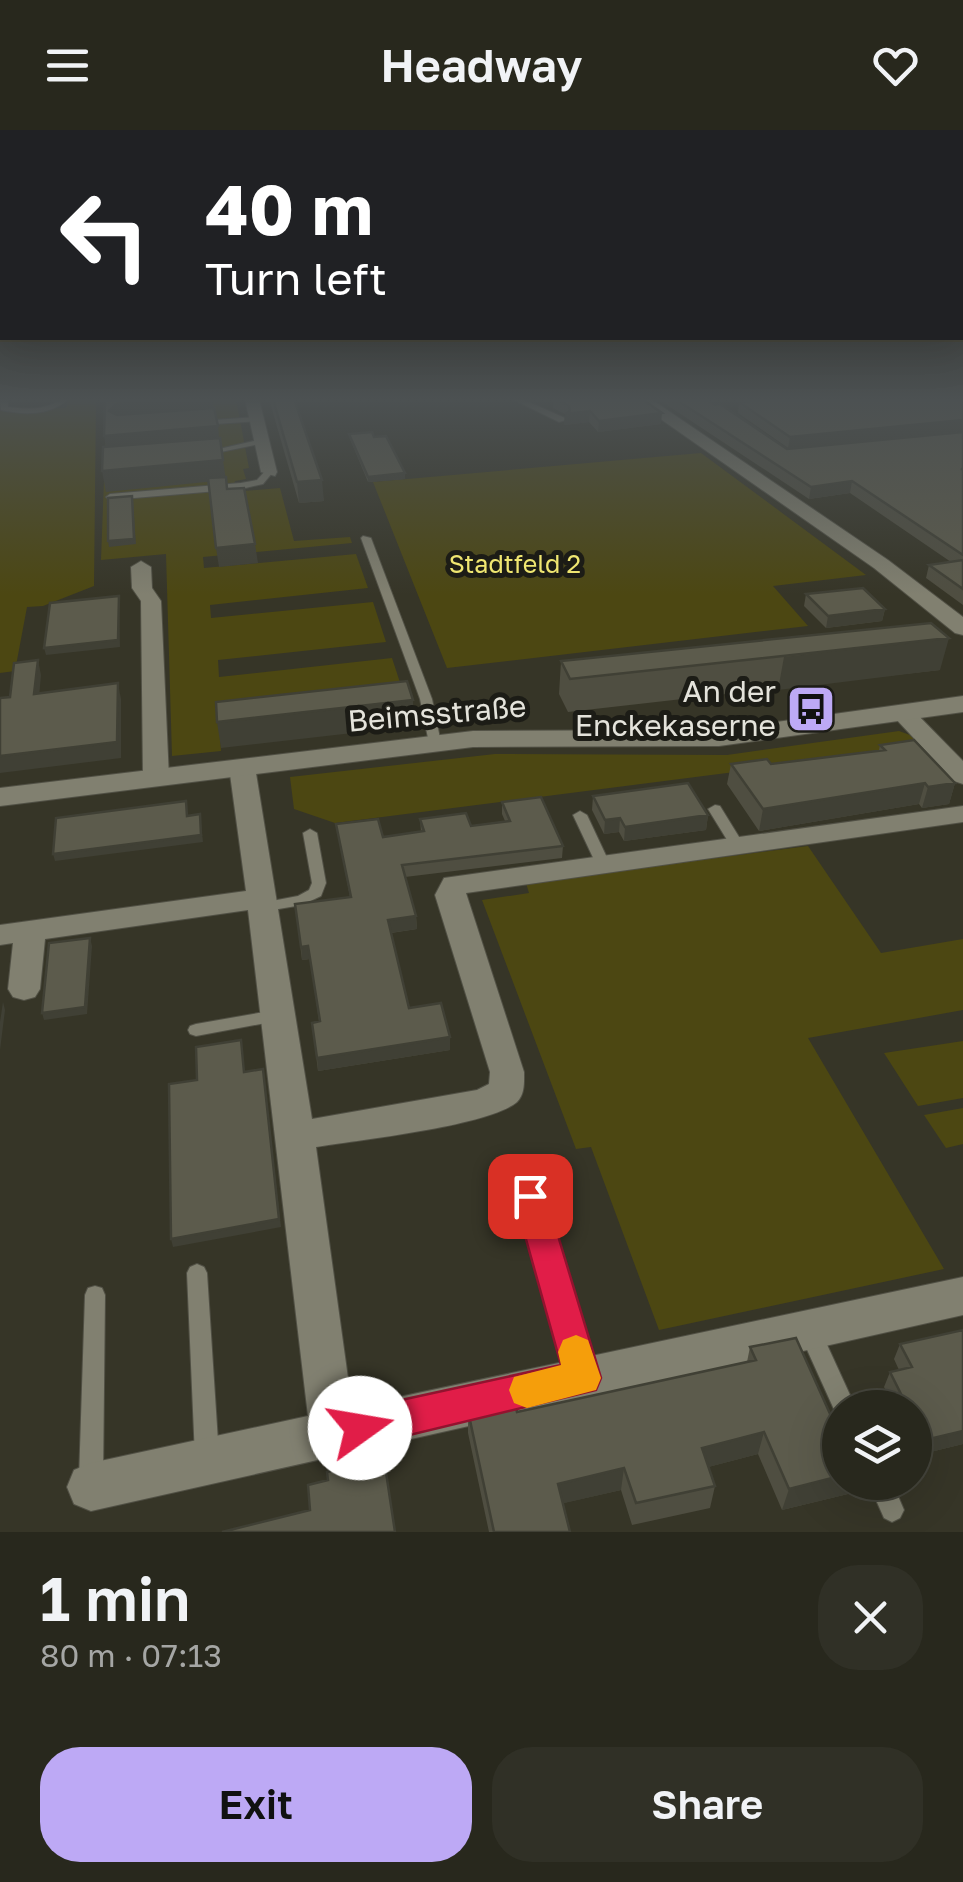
<!DOCTYPE html>
<html lang="en">
<head>
<meta charset="utf-8">
<style>
  :root { --surface:#28281d; --page:#303026; --text:#f1f3f6; --muted:#a5a6a4; --line:#44443b; --accent:#bda9f5 }
  body { margin:0; font-family:"Golos Text",sans-serif; background:var(--page); color:var(--text); height:100vh; display:flex; flex-direction:column; font-size:38px; white-space:nowrap }
  * { box-sizing:border-box; margin:0 }
  p { font-size:32px; color:var(--muted) }
  .icon { flex:none; width:55px; height:55px; fill:none; stroke:currentColor; stroke-width:2; stroke-linecap:round; stroke-linejoin:round }
  .map { position:relative; height:1402px; overflow:hidden }
  .sheet { display:flex; flex-direction:column; background:var(--surface); flex:1 }
  .sheet>* { flex:none }
  .top-card { position:absolute; left:0px; top:0px; width:965px; height:210px; box-shadow:0 10px 40px #0002,0 0 0 2px var(--line); background:#202124; color:#fff; overflow:hidden }
  .controls { position:absolute; left:822px; top:1260px; display:grid; gap:20px }
  .controls a { display:grid; place-items:center; width:110px; height:110px; border-radius:50%; background:var(--surface); box-shadow:0 10px 40px #0002,0 0 0 2px var(--line); font-size:50px }
  .pin { position:absolute; display:grid; place-items:center; width:85px; height:85px; color:#fff; margin:-42px; border-radius:20px; box-shadow:0 5px 15px #0006 }
  .me { position:absolute; width:110px; margin:-55px; rotate:77deg; stroke-linejoin:round; filter:drop-shadow(0 0 8px #0008) }
  .turn { display:flex; align-items:center; gap:35px; height:210px; padding:0 40px; font-size:45px }
  .turn .icon { width:130px; height:130px; stroke-width:2.5 }
  .turn b { display:block; font-size:70px; line-height:85px }
  .round { display:grid; place-items:center; flex:none; width:105px; height:105px; border-radius:40px; background:var(--page) }
  .overview { display:flex; align-items:center; justify-content:space-between; height:170px; padding:0 40px }
  h1 { font-size:60px; font-weight:600; line-height:75px }
  .action { display:flex; gap:20px; margin-top:auto; padding:20px 40px }
  .action a { flex:1; height:115px; border-radius:40px; background:var(--accent); color:#111; font-size:40px; font-weight:600; line-height:115px; text-align:center }
  .action a+a { background:var(--page); color:var(--text) }
  header { display:flex; justify-content:space-between; align-items:center; height:130px; padding:0 40px; background:var(--surface); font-size:45px; font-weight:600 }
  .map>svg:first-child { display:block }
  .green { fill:#4c4712 }
  .lines { fill:none; stroke-linecap:round; stroke-linejoin:round }
  .lane-casing { stroke:#515045; stroke-width:2 }
  .street-casing { stroke:#515045; stroke-width:2 }
  .secondary-casing { stroke:#515045; stroke-width:2 }
  .lane { fill:#818070; fill-rule:evenodd }
  .street { fill:#818070; fill-rule:evenodd }
  .secondary { fill:#818070; fill-rule:evenodd }
  .wall { fill:#4f4e41 }
  .shaded-wall { fill:#404035 }
  .building { fill:#5c5b4c; stroke:#404035; stroke-width:2.5 }
  .route { fill:#e11d48; stroke:#92132f; stroke-width:2.5 }
  .slow { fill:#f59e0b }
  .labels { text-anchor:middle; stroke-width:10; stroke-linejoin:round; paint-order:stroke }
  .far-park-label { font-size:25px; fill:#efe671; stroke:#1c1c16 }
  .poi-label { font-size:30px; fill:#e4e3db; stroke:#1c1c16; text-anchor:end }
  .street-label { font-size:30px; fill:#e4e3db; stroke:#1c1c16 }
</style>
</head>
<body>
<header><svg class="icon" aria-label="menu" viewBox="0 0 24 24"><path d="M4 6h16M4 12h16M4 18h16"/></svg>Headway<svg class="icon" aria-label="heart" viewBox="0 0 24 24"><path d="M12 20l-8-8c-3-5 5-10 8-4 3-6 11-1 8 4z"/></svg></header>
<div class="map">
<svg width="963" height="1402" viewBox="0 0 963 1402">
  <rect width="100%" height="100%" fill="#363527"/>
  <path class="green" d="M 69,269 L 96,269 L 94,456 L 43,476 L 27,477 L 15,541 L 0,543 L 0,279 L 66,278 Z
    M 107,269 L 236,269 L 249,338 L 243,339 L 246,349 L 235,351 L 232,362 L 280,358 L 294,411 L 350,407 L 352,413 L 203,427 L 204,438 L 356,424 L 368,458 L 210,475 L 211,488 L 373,472 L 386,512 L 218,530 L 219,547 L 392,528 L 408,577 L 220,599 L 221,621 L 172,626 L 166,424 L 101,430 Z
    M 701,323 L 866,445 L 773,456 L 808,496 L 447,538 L 373,352 Z
    M 899,601 L 910,605 L 923,618 L 335,693 L 294,679 L 290,647 L 495,624 L 727,625 Z
    M 808,716 L 881,823 L 963,809 L 963,880 L 808,908 L 944,1139 L 659,1200 L 591,1017 L 576,1019 L 482,770 L 529,763 L 526,753 Z
    M 963,911 L 963,968 L 918,976 L 884,923 Z
    M 963,978 L 963,1014 L 946,1018 L 924,985 Z"/>
  <g class="lines">
    <g class="lane-casing">
      <path id="lane" d="M 0,269 L 8,269 L 8,277 C 19,278 32,280 43,277 C 53,275 58,270 68,269 C 50,286 24,285 1,280 Z
        M 522,269 L 565,288 L 566,290 L 559,292 L 514,270 Z
        M 257,287 L 261,289 L 260,291 L 200,295 L 196,293 L 200,291 Z
        M 262,309 L 266,311 L 265,313 L 206,325 L 202,323 Z
        M 266,340 L 273,342 L 263,354 L 241,359 L 110,370 L 106,367 L 110,364 L 241,353 L 257,350 Z
        M 363,406 L 371,408 L 432,569 L 441,613 L 439,616 L 435,617 L 429,613 L 420,569 L 361,408 Z
        M 715,675 L 720,676 L 744,715 L 742,718 L 737,719 L 732,718 L 708,679 Z
        M 580,681 L 587,685 L 610,734 L 608,737 L 603,738 L 596,734 L 573,685 Z
        M 310,699 L 317,703 L 326,753 L 321,766 L 302,775 L 261,782 L 256,780 L 254,777 L 256,774 L 298,766 L 309,760 L 312,753 L 303,703 Z
        M 276,880 L 282,882 L 284,886 L 282,890 L 196,906 L 190,904 L 188,900 L 190,896 L 196,894 Z
        M 530,1058 L 537,1060 L 540,1066 L 594,1247 L 591,1254 L 583,1258 L 575,1254 L 572,1247 L 520,1066 L 523,1060 Z
        M 197,1134 L 204,1137 L 207,1143 L 219,1327 L 215,1335 L 207,1339 L 199,1335 L 195,1327 L 187,1143 L 190,1137 Z
        M 95,1156 L 102,1158 L 105,1165 L 103,1349 L 99,1357 L 91,1361 L 83,1357 L 79,1349 L 85,1165 L 88,1158 Z
        M 810,1192 L 818,1195 L 856,1278 L 840,1278 L 840,1287 L 837,1286 L 799,1202 L 802,1195 Z
        M 868,1352 L 892,1352 L 904,1380 L 900,1388 L 892,1392 L 884,1388 Z"/>
    </g>
    <g class="street-casing">
      <path id="street" d="M 245,269 L 259,269 L 277,342 L 275,346 L 261,342 Z
        M 141,431 L 151,437 L 152,458 L 161,471 L 169,648 L 156,656 L 143,648 L 141,471 L 132,458 L 131,437 Z
        M 903,576 L 911,578 L 963,631 L 963,654 L 954,651 L 895,588 L 891,583 Z
        M 242,629 L 255,637 L 312,989 L 477,960 L 489,954 L 490,942 L 435,765 L 444,748 L 963,676 L 963,692 L 466,763 L 524,942 C 524,952 525,964 517,972 C 489,996 358,1010 316,1017 L 352,1277 L 963,1147 L 963,1185 L 91,1381 L 74,1374 L 67,1357 L 74,1340 L 91,1333 L 308,1286 L 248,780 L 45,809 L 40,859 L 35,867 L 24,870 L 13,867 L 8,859 L 13,813 L 0,815 L 0,795 L 246,761 L 229,637 Z"/>
    </g>
    <g class="secondary-casing">
      <path id="secondary" d="M 632,269 L 651,269 L 888,430 L 963,487 L 963,505 L 955,503 L 874,438 Z
        M 963,566 L 963,582 L 719,616 L 473,617 L 0,676 L 0,658 L 473,601 L 719,600 Z"/>
    </g>
    <use href="#lane" class="lane"/>
    <use href="#street" class="street"/>
    <use href="#secondary" class="secondary"/>
  </g>
  <path class="wall" d="M 269,269 L 294,269 L 324,371 L 299,373 Z
    M 553,269 L 642,269 L 661,294 L 598,302 L 589,292 L 564,295 L 565,284 L 553,278 Z
    M 658,269 L 706,269 L 787,319 L 963,302 L 963,475 L 926,448 L 929,435 L 951,432 L 850,363 L 809,369 Z
    M 963,269 L 963,302 L 788,318 L 738,283 L 739,272 Z
    M 349,304 L 374,307 L 405,349 L 368,352 L 350,309 Z
    M 806,464 L 885,479 L 882,491 L 826,498 L 804,476 Z
    M 931,493 L 940,540 L 568,582 L 559,564 L 561,531 Z
    M 880,615 L 955,653 L 949,674 L 922,678 L 919,674 L 759,701 L 727,654 L 731,634 L 771,634 L 879,620 Z
    M 593,666 L 708,685 L 706,700 L 624,711 L 619,702 L 604,704 L 592,680 Z
    M 502,672 L 563,716 L 562,728 L 405,747 L 416,786 L 417,799 L 391,803 L 409,878 L 450,920 L 318,941 L 312,893 L 319,891 L 310,829 L 302,830 L 295,774 L 350,767 L 336,694 L 383,707 L 421,702 L 420,689 L 471,696 L 505,691 L 502,684 Z
    M 963,1200 L 963,1314 L 918,1325 L 915,1319 L 915,1278 L 895,1278 L 884,1257 L 890,1242 L 899,1240 L 894,1229 L 900,1214 Z
    M 750,1217 L 848,1364 L 782,1380 L 758,1324 L 708,1337 L 715,1356 L 710,1378 L 632,1395 L 621,1360 L 563,1373 L 570,1402 L 489,1402 L 468,1303 L 468,1281 L 517,1282 L 747,1232 Z"/>
  <path class="shaded-wall" d="M 185,269 L 212,269 L 215,286 L 112,300 L 109,281 L 116,274 Z
    M 590,281 L 589,292 L 564,295 L 565,284 Z
    M 662,283 L 661,294 L 598,302 L 599,291 Z
    M 963,290 L 963,301 L 788,318 L 790,307 Z
    M 218,296 L 220,316 L 107,326 L 104,306 Z
    M 223,330 L 226,350 L 106,362 L 102,341 Z
    M 405,343 L 405,349 L 368,352 L 368,347 Z
    M 322,350 L 324,371 L 299,373 L 297,352 Z
    M 852,351 L 850,363 L 809,369 L 811,357 Z
    M 133,372 L 136,414 L 109,417 L 108,411 Z
    M 255,414 L 258,433 L 219,437 L 216,418 Z
    M 119,466 L 120,517 L 46,525 L 44,518 Z
    M 885,479 L 882,491 L 826,498 L 828,486 Z
    M 949,508 L 940,540 L 778,560 L 784,527 Z
    M 38,530 L 41,545 L 38,579 L 34,564 Z
    M 118,553 L 121,569 L 121,628 L 0,643 L 0,626 Z
    M 413,570 L 414,596 L 221,618 L 217,592 Z
    M 925,653 L 919,674 L 759,701 L 763,679 Z
    M 955,653 L 949,674 L 922,678 L 928,657 Z
    M 200,684 L 203,712 L 55,731 L 53,724 Z
    M 708,685 L 706,700 L 624,711 L 625,697 Z
    M 620,688 L 619,702 L 604,704 L 605,690 Z
    M 416,786 L 417,799 L 389,803 L 388,790 Z
    M 90,808 L 92,816 L 87,884 L 44,890 L 42,883 Z
    M 308,816 L 310,829 L 302,830 L 301,817 Z
    M 3,872 L 5,880 L 0,920 L 0,892 Z
    M 450,907 L 450,920 L 318,941 L 317,928 Z
    M 263,939 L 281,1097 L 173,1117 L 171,1109 Z
    M 963,1301 L 963,1314 L 918,1325 L 925,1310 Z
    M 764,1302 L 758,1324 L 697,1340 L 702,1318 Z
    M 624,1338 L 621,1360 L 556,1375 L 558,1354 Z
    M 840,1346 L 840,1352 L 852,1352 L 848,1364 L 782,1380 L 789,1359 Z"/>
  <path class="building" d="M 105,269 L 185,269 L 116,274 L 109,281 L 117,285 L 214,278 L 218,296 L 104,306 Z
    M 273,269 L 294,269 L 322,350 L 297,352 Z
    M 556,269 L 642,269 L 662,283 L 599,291 L 590,281 L 565,284 L 570,281 L 569,276 Z
    M 675,269 L 706,269 L 715,275 L 720,274 L 787,319 L 963,302 L 963,339 L 961,339 L 963,340 L 963,425 L 852,351 L 811,357 Z
    M 773,269 L 963,269 L 963,290 L 790,307 L 739,272 Z
    M 372,302 L 374,307 L 386,306 L 405,343 L 368,347 L 349,304 Z
    M 220,308 L 223,330 L 102,341 L 103,317 Z
    M 226,347 L 227,359 L 244,358 L 255,414 L 216,418 L 208,348 Z
    M 132,366 L 134,409 L 108,411 L 108,368 Z
    M 963,430 L 963,459 L 929,435 Z
    M 863,458 L 885,479 L 828,486 L 806,464 Z
    M 119,466 L 118,510 L 44,518 L 50,473 Z
    M 931,493 L 949,508 L 570,549 L 561,531 Z
    M 38,530 L 34,564 L 118,553 L 117,612 L 0,626 L 0,568 L 10,567 L 14,533 Z
    M 407,551 L 413,570 L 217,592 L 216,572 Z
    M 914,610 L 955,653 L 928,657 L 925,653 L 763,679 L 731,634 L 767,629 L 771,634 L 885,620 L 880,615 Z
    M 688,653 L 708,685 L 625,697 L 620,688 L 605,690 L 593,666 Z
    M 541,667 L 563,716 L 402,735 L 416,786 L 388,790 L 409,878 L 441,873 L 450,907 L 317,928 L 312,893 L 320,891 L 308,816 L 301,817 L 295,774 L 351,767 L 336,694 L 378,689 L 383,707 L 424,701 L 420,689 L 466,683 L 471,696 L 510,691 L 502,672 Z
    M 186,671 L 187,686 L 200,684 L 201,705 L 53,724 L 56,688 Z
    M 90,808 L 85,877 L 42,883 L 49,813 Z
    M 241,910 L 244,942 L 263,939 L 279,1089 L 171,1109 L 169,954 L 197,950 L 196,917 Z
    M 963,1200 L 963,1301 L 925,1310 L 915,1291 L 915,1278 L 908,1278 L 890,1242 L 912,1237 L 900,1214 Z
    M 796,1208 L 840,1306 L 840,1346 L 789,1359 L 764,1302 L 702,1318 L 715,1356 L 636,1373 L 624,1338 L 558,1354 L 570,1402 L 494,1402 L 468,1281 L 514,1270 L 517,1282 L 756,1230 L 750,1217 Z
    M 384,1329 L 395,1402 L 222,1402 L 310,1380 L 308,1355 L 328,1350 L 327,1342 Z"/>
  <linearGradient id="sky" x2="0" y2="1"><stop stop-color="#1e1d15"/><stop offset="0.58" stop-color="#4c5152"/><stop offset="1" stop-color="#4c5152" stop-opacity="0"/></linearGradient>
  <rect width="963" height="465" fill="url(#sky)"/>
  <path class="route" d="M 530,1053 L 541,1056 L 546,1066 L 601,1248 L 596,1260 L 360,1317 L 346,1311 L 341,1298 L 346,1284 L 360,1279 L 561,1235 L 514,1066 L 518,1056 Z"/>
  <path class="slow" d="M 576,1205 L 588,1210 L 601,1248 L 596,1260 L 527,1278 L 514,1273 L 509,1260 L 514,1247 L 561,1235 L 558,1222 L 563,1210 Z"/>
  <defs>
    <g id="bus-square" transform="scale(2.5)"><rect x="-9" y="-9" width="18" height="18" rx="4" fill="#bda9f5" stroke="#1c1c16"/><path d="M-5-6H5V4H4V6H2V4H-2V6H-4V4H-5ZM-3.5-4V0h7V-4ZM-3.5 1.2v1.5H-2V1.2ZM2 1.2v1.5H3.5V1.2Z" fill="#111"/></g>
  </defs>
  <g fill-rule="evenodd">
    <use href="#bus-square" x="811" y="579"/>
  </g>
  <g class="labels">
    <g class="far-park-label">
      <text x="515" y="443">Stadtfeld 2</text>
    </g>
    <g class="poi-label">
      <text x="776" y="572">An der<tspan x="776" dy="34">Enckekaserne</tspan></text>
    </g>
    <g class="street-label">
      <text transform="translate(437 584) rotate(-5)" y="10">Beimsstraße</text>
    </g>
  </g>
</svg>
<div class="controls">
<a><svg class="icon" aria-label="layers" viewBox="0 0 24 24"><path d="M12 4l9 5-9 5-9-5zM3 14l9 5 9-5"/></svg></a>
</div>
<div class="pin" style="left:530px;top:1066px;background:#d93025"><svg class="icon" aria-label="arrive" viewBox="0 0 24 24"><path d="M6 21V4h12l-3 4 3 4H6"/></svg></div>
<svg class="me" style="left:360px;top:1298px" viewBox="-20 -20 40 40"><circle r="19" fill="#fff"/><path d="M0-13L10 11 0 6-10 11z" fill="#e11d48"/></svg>
<div class="top-card">
<div class="turn"><svg class="icon" aria-label="left" viewBox="0 0 24 24"><path d="M17 20v-9H6M10 6l-5 5 5 5"/></svg><div><b>40 m</b>Turn left</div></div>
</div>
</div>
<section class="sheet">
<div class="overview"><div><h1>1 min</h1><p>80 m · 07:13</p></div><a class="round"><svg class="icon" aria-label="close" viewBox="0 0 24 24"><path d="M6 6l12 12M18 6L6 18"/></svg></a></div>
<div class="action"><a>Exit</a><a>Share</a></div>
</section>
</body>
</html>
